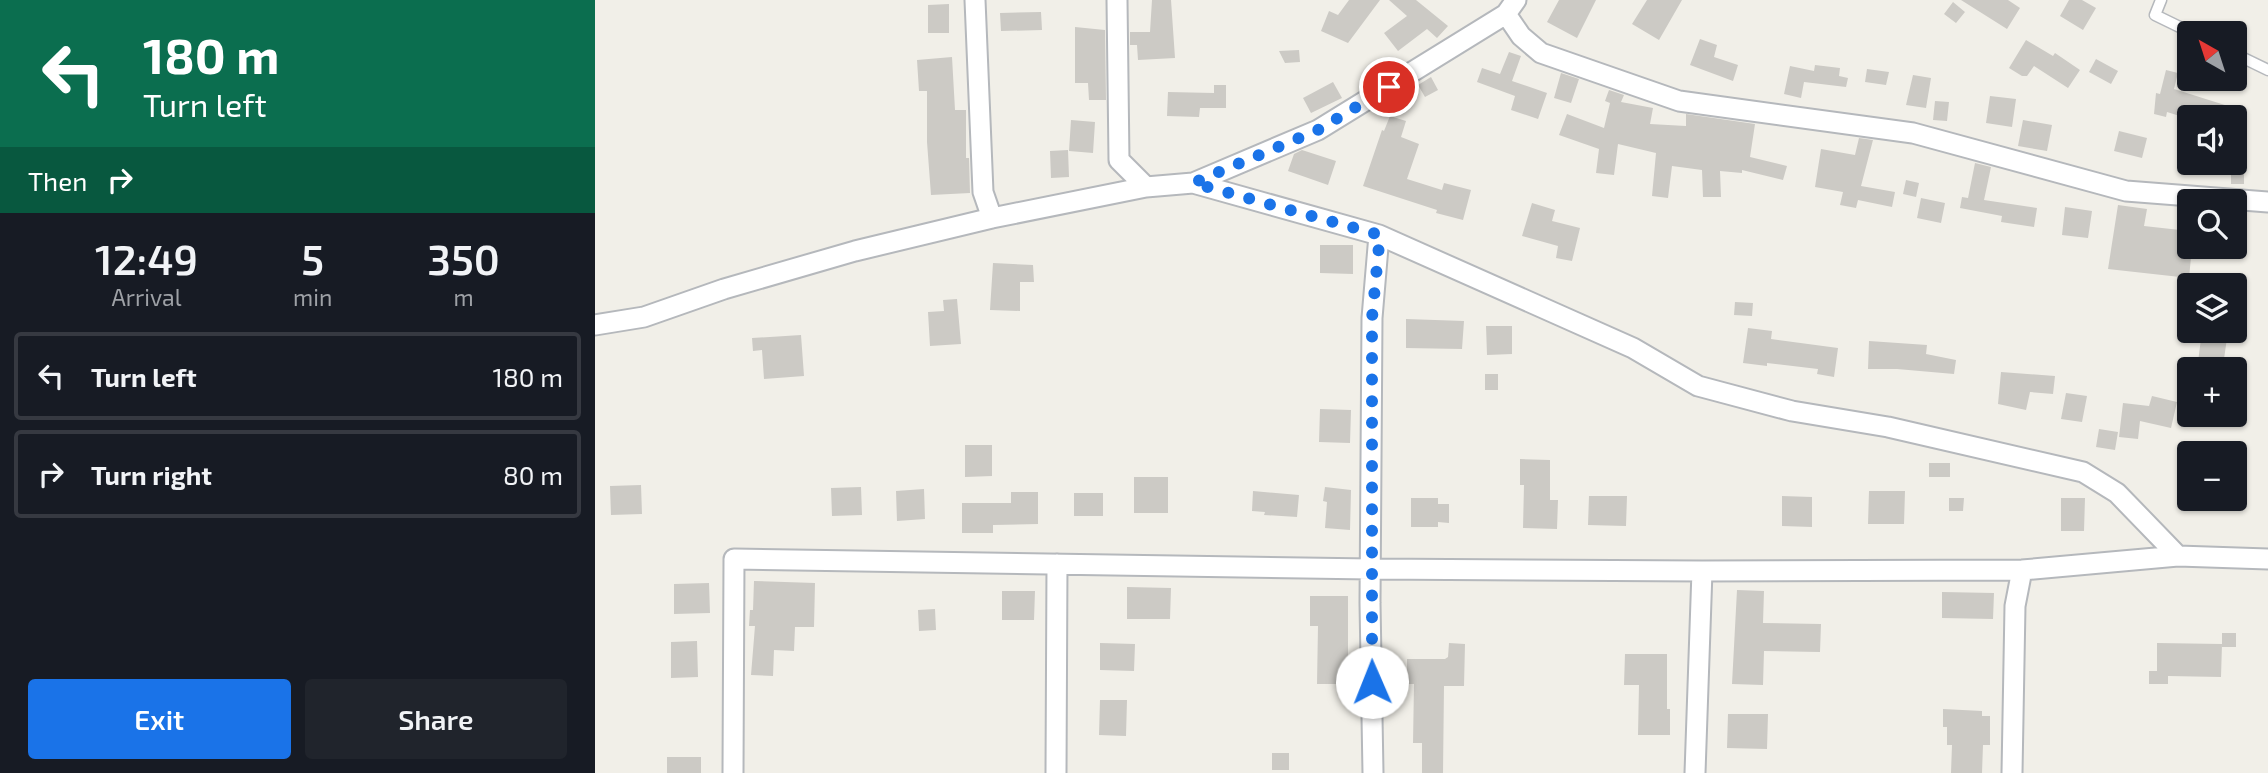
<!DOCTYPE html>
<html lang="en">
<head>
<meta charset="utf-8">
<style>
  :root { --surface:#171b24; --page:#20242c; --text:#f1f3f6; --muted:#9ea1a6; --line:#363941; --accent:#1a73e8 }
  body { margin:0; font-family:"Exo 2",sans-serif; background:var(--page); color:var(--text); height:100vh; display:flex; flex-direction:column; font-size:26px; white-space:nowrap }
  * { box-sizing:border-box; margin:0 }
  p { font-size:23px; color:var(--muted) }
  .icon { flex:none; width:38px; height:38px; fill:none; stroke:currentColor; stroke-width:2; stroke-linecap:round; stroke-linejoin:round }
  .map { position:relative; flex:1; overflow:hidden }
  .side { display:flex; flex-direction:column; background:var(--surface); width:595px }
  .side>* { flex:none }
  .guide { background:#0b6e4f; color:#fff; overflow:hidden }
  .needle { width:46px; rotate:321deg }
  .controls { position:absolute; left:1582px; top:21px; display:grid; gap:14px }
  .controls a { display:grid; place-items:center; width:70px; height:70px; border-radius:7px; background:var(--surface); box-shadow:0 2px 5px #0004; font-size:35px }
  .pin { position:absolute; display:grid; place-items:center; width:60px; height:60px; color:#fff; margin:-30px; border:4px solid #fff; border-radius:50%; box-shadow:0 2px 7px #0007 }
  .me { position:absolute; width:77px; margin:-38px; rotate:359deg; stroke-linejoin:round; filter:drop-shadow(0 0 5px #0008) }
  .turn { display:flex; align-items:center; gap:24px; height:147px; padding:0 28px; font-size:32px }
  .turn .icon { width:91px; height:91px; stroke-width:2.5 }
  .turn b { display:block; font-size:49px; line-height:60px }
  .then { display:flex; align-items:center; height:66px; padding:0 28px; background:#0003; gap:14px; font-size:26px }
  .eta { display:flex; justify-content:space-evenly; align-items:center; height:119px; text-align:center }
  .eta b { font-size:42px; font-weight:600; line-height:49px }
  .cta { display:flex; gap:14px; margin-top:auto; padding:14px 28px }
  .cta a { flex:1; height:80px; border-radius:7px; background:var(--accent); color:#fff; font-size:28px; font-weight:600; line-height:80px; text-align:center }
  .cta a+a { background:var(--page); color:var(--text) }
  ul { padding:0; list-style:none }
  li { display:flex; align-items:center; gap:21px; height:88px; margin:0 14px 10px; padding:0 14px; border:4px solid var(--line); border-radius:7px }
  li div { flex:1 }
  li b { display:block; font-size:26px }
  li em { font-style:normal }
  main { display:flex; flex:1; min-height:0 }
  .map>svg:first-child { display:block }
  .building { fill:#cccac5 }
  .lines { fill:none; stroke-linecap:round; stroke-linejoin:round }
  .lane-casing { stroke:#b5b8bc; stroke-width:13 }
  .street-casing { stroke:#b5b8bc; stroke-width:23 }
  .lane { stroke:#fff; stroke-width:10 }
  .street { stroke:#fff; stroke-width:19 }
  .route { stroke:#1a73e8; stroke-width:12; stroke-dasharray:0 21.6 }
</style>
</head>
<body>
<main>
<section class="side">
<div class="guide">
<div class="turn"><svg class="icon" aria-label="left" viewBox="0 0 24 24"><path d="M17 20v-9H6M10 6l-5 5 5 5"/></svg><div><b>180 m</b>Turn left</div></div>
<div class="then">Then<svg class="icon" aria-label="right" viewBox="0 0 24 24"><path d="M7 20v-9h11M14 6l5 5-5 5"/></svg></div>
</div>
<div class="eta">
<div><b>12:49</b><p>Arrival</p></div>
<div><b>5</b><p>min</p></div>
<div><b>350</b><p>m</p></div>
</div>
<ul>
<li><svg class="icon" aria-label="left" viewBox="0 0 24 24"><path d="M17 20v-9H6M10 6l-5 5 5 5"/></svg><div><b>Turn left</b></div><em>180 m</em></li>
<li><svg class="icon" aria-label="right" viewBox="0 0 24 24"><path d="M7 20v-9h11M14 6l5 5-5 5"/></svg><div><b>Turn right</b></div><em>80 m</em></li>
</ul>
<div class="cta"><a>Exit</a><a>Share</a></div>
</section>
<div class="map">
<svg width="1673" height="773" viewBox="0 0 1673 773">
  <rect width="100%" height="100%" fill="#f1efe8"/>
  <path class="building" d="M 557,0 L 576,0 L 580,58 L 543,60 L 542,45 L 535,45 L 535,32 L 555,32 Z
    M 754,0 L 785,0 L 753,43 L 726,31 L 734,11 L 743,15 Z
    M 794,0 L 821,0 L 853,26 L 842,38 L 832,29 L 803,51 L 789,33 L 812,16 Z
    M 964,0 L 1001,0 L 982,38 L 952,22 Z
    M 1052,0 L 1087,0 L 1064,40 L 1037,24 Z
    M 1366,0 L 1413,0 L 1425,8 L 1412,29 Z
    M 1474,0 L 1487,0 L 1501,8 L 1488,30 L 1465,16 Z
    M 1358,2 L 1370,12 L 1361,23 L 1349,14 Z
    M 354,4 L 354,33 L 333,33 L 333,5 Z
    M 446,12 L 447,30 L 406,31 L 405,13 Z
    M 480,27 L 510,30 L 511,100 L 494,100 L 493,83 L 480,83 Z
    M 1105,39 L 1122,45 L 1119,57 L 1143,65 L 1138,81 L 1095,65 Z
    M 1431,40 L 1458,56 L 1460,53 L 1485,70 L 1473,88 L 1439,66 L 1432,76 L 1427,76 L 1414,68 Z
    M 704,50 L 705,62 L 690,63 L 684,51 Z
    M 914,52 L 926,56 L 917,81 L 952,93 L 943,119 L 916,110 L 920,96 L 882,82 L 887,68 L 905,74 Z
    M 357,57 L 360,110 L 371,110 L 371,158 L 374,158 L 375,193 L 336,195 L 332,142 L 332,91 L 324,91 L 322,60 Z
    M 1501,59 L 1523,71 L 1516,84 L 1494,72 Z
    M 1220,65 L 1245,68 L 1244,76 L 1253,78 L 1251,87 L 1209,82 L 1206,98 L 1189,94 L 1195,66 L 1219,71 Z
    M 1272,69 L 1294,72 L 1291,85 L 1270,82 Z
    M 1571,70 L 1583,73 L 1579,89 L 1633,106 L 1629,117 L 1588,117 L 1572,112 L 1571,117 L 1559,114 L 1561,93 L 1565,94 Z
    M 966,73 L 984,79 L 976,103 L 959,98 Z
    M 1318,75 L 1336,78 L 1331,108 L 1311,105 Z
    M 836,77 L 843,90 L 830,97 L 823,85 Z
    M 738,82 L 747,98 L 716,113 L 708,98 Z
    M 619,85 L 631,85 L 631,108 L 605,108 L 604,117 L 572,116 L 573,92 L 619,93 Z
    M 1014,90 L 1029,95 L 1026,102 L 1058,108 L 1055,124 L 1091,126 L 1091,114 L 1160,124 L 1155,157 L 1192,166 L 1188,180 L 1147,170 L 1147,173 L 1125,171 L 1126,197 L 1108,197 L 1107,170 L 1077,166 L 1073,198 L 1057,196 L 1061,153 L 1023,144 L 1019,175 L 1001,173 L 1004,149 L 964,135 L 972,114 L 1009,128 L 1015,103 L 1010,101 Z
    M 1395,96 L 1421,99 L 1417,127 L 1391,123 Z
    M 1340,101 L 1354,102 L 1352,121 L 1338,120 Z
    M 795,116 L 811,121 L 806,137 L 824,144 L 812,179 L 847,190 L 849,183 L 876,190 L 868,220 L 841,213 L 842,210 L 768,186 L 787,130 L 789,131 Z
    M 476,120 L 500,122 L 498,153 L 474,151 Z
    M 1428,120 L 1457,125 L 1452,151 L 1423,146 Z
    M 1524,131 L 1552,138 L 1547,158 L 1519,151 Z
    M 1264,138 L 1278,140 L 1266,186 L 1300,192 L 1297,207 L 1263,200 L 1261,208 L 1245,205 L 1248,192 L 1220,187 L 1226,149 L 1260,155 Z
    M 473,150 L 474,177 L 456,178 L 455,151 Z
    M 707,150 L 741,161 L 733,185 L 693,171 L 699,154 Z
    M 1380,163 L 1396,167 L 1389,200 L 1442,208 L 1439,227 L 1406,222 L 1407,216 L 1365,208 L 1367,197 L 1373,198 Z
    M 1636,163 L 1649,163 L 1649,184 L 1636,184 Z
    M 1311,180 L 1324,183 L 1321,197 L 1308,194 Z
    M 1326,198 L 1350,203 L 1346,223 L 1322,218 Z
    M 937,203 L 960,210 L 957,221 L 985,228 L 977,261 L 961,258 L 963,246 L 927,236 Z
    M 1523,205 L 1552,209 L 1549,226 L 1594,231 L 1594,247 L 1597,247 L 1594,278 L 1513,269 Z
    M 1470,207 L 1497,211 L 1493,238 L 1467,235 Z
    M 725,245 L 758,245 L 758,274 L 725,273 Z
    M 398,263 L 438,265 L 439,282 L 425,282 L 425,311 L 395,310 Z
    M 362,299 L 366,344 L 335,346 L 333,312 L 349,311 L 348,300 Z
    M 1140,302 L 1158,303 L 1157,316 L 1139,315 Z
    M 811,319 L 869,321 L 867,349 L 811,348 Z
    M 891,326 L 917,326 L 917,354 L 892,355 Z
    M 1153,328 L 1177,331 L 1176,339 L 1243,348 L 1239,377 L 1222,374 L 1223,369 L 1172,363 L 1172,366 L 1148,363 Z
    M 1607,331 L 1633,331 L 1628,366 L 1603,362 Z
    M 206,335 L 209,376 L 169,379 L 167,350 L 158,351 L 157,338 Z
    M 1274,341 L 1332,345 L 1331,354 L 1361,360 L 1359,374 L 1302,369 L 1273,369 Z
    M 1406,372 L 1460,376 L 1458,394 L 1435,392 L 1431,410 L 1403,404 Z
    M 890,374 L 903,374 L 903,390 L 890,390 Z
    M 1471,393 L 1492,396 L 1487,422 L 1466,419 Z
    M 1557,396 L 1582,402 L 1576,428 L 1545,421 L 1543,439 L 1524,437 L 1528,403 L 1554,406 Z
    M 725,409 L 756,410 L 755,443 L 724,442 Z
    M 1504,429 L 1523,432 L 1520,450 L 1501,447 Z
    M 370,445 L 397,445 L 397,476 L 370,477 Z
    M 925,459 L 955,460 L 955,500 L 963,500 L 962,529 L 928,528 L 929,485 L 925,485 Z
    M 1334,463 L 1355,463 L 1355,477 L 1334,477 Z
    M 539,477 L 573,477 L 573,513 L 539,513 Z
    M 46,485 L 47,514 L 16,515 L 15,486 Z
    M 266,487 L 267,515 L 237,516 L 236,488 Z
    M 730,487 L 756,490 L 755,530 L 730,528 L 732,502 L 728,501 Z
    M 329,489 L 330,519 L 302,521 L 301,491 Z
    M 658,491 L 704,495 L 702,517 L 669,515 L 670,512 L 657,511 Z
    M 1274,491 L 1310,491 L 1309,524 L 1273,524 Z
    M 416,492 L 443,492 L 443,524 L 398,525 L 398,533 L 367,533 L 367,503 L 416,503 Z
    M 479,493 L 508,493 L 508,516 L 479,516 Z
    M 994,496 L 1032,496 L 1031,526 L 993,525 Z
    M 1187,496 L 1217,497 L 1217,527 L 1187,526 Z
    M 816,498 L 843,498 L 843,504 L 854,504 L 854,523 L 843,522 L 843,527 L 816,527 Z
    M 1354,498 L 1369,498 L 1368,511 L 1354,511 Z
    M 1466,498 L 1490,498 L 1489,531 L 1466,531 Z
    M 159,581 L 220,583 L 219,627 L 200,627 L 199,651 L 179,650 L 178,676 L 156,675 L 160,626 L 154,626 L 155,610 L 158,610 Z
    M 114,583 L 115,613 L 79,614 L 79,584 Z
    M 532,587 L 576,588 L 575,619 L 532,619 Z
    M 1142,590 L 1169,591 L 1168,623 L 1226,624 L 1225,652 L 1169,651 L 1168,685 L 1137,684 Z
    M 407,591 L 440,591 L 439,620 L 407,620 Z
    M 1347,592 L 1399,593 L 1398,619 L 1347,618 Z
    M 715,596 L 753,596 L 753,684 L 722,684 L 723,626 L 715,626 Z
    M 340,609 L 341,630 L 324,631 L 323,610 Z
    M 1627,633 L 1641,633 L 1641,647 L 1627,647 Z
    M 102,641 L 103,677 L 76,678 L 76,642 Z
    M 505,643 L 540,644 L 539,671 L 505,670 Z
    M 854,643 L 870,644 L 869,686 L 849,686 L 848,773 L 827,773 L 827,743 L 818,743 L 819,684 L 812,684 L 812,659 L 850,659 L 853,657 Z
    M 1562,643 L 1627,644 L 1626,677 L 1573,676 L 1573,684 L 1554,684 L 1554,671 L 1562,671 Z
    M 1030,654 L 1072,654 L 1072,709 L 1075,709 L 1075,735 L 1043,735 L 1044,685 L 1029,685 Z
    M 505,700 L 532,700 L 531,736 L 504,735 Z
    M 1348,709 L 1387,711 L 1387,716 L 1395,716 L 1395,745 L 1388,745 L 1387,773 L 1356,773 L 1357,745 L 1352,745 L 1352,727 L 1348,727 Z
    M 1133,714 L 1173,714 L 1172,749 L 1132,748 Z
    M 677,753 L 694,753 L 694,770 L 677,770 Z
    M 72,757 L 106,757 L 106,773 L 72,773 Z"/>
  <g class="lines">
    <g class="lane-casing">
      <path id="lane" d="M 1566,0 L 1560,15 L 1597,33
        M 1640,54 L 1673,70"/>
    </g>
    <g class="street-casing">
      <path id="street" d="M 380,0 L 388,192 L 397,218
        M 522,0 L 524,160 L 551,187
        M 911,14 L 926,36 L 946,53 L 1084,101 L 1318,133 L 1531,191 L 1673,202
        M 598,183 L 723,130 L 911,14 L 921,0
        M 0,325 L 49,317 L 129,289 L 260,251 L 397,218 L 551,187 L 598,183 L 784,235 L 1038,348 L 1103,386 L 1197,411 L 1293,427 L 1488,472 L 1522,493 L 1583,556 L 1673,559
        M 138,773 L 139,559 L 776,569 L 1107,571 L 1427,570 L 1583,556
        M 461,773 L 462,564
        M 778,773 L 775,603 L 777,318 L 784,235
        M 1100,773 L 1107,571
        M 1417,773 L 1420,606 L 1427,570"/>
    </g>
    <use href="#lane" class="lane"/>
    <use href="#street" class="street"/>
  </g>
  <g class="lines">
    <path class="route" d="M 777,682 L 777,318 L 785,235 L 598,183 L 723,130 L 794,87"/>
  </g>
</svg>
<div class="controls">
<a><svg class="needle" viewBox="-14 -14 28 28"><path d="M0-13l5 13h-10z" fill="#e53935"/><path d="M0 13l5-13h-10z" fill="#9ea1a6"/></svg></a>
<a><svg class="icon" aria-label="sound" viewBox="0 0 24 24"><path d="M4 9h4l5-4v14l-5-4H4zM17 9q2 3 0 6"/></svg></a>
<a><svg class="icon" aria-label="search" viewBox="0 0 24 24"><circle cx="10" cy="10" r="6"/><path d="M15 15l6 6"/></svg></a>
<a><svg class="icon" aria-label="layers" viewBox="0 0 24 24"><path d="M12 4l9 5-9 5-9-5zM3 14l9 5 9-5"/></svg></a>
<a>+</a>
<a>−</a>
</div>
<div class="pin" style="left:794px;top:87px;background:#d93025"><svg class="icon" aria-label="arrive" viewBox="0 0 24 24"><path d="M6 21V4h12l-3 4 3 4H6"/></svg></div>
<svg class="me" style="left:777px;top:682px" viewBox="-20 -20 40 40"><circle r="19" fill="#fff"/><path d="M0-13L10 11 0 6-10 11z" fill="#1a73e8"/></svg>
</div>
</main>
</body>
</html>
